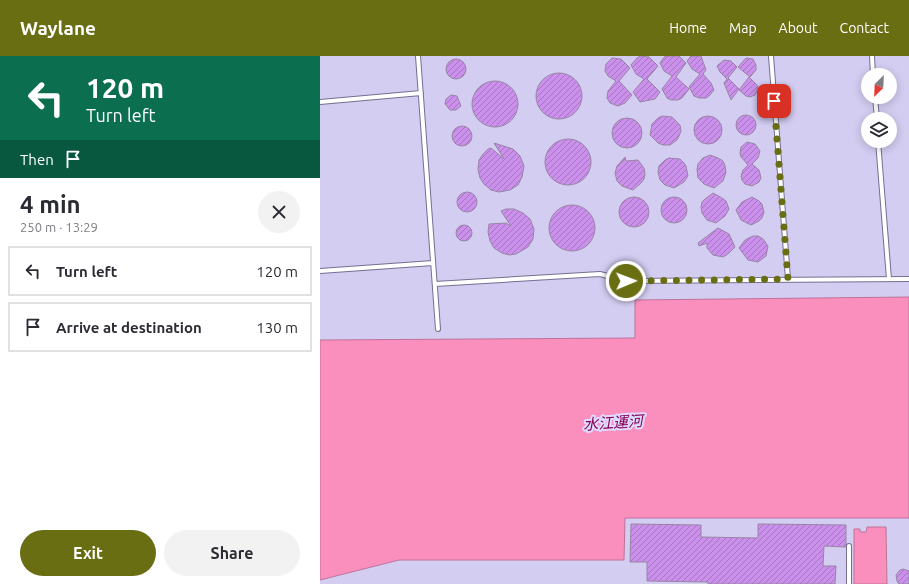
<!DOCTYPE html>
<html lang="en">
<head>
<meta charset="utf-8">
<style>
  :root { --surface:#fff; --page:#f2f2f3; --text:#2b2b33; --muted:#7c7c81; --line:#e1e1e2; --accent:#6a6e13 }
  body { margin:0; font-family:Ubuntu,"Noto Sans JP",sans-serif; background:var(--page); color:var(--text); height:100vh; display:flex; flex-direction:column; font-size:15px; white-space:nowrap }
  * { box-sizing:border-box; margin:0 }
  p { font-size:13px; color:var(--muted) }
  .icon { flex:none; width:22px; height:22px; fill:none; stroke:currentColor; stroke-width:2; stroke-linecap:round; stroke-linejoin:round }
  .map { position:relative; flex:1; overflow:hidden }
  .panel { display:flex; flex-direction:column; background:var(--surface); width:320px }
  .panel>* { flex:none }
  .hud { background:#0b6e4f; color:#fff; overflow:hidden }
  .needle { width:26px; rotate:204deg }
  .controls { position:absolute; left:541px; top:12px; display:grid; gap:8px }
  .controls a { display:grid; place-items:center; width:36px; height:36px; border-radius:50%; background:var(--surface); box-shadow:0 2px 10px #0003; font-size:20px }
  .pin { position:absolute; display:grid; place-items:center; width:34px; height:34px; color:#fff; margin:-17px; border-radius:8px; box-shadow:0 2px 6px #0006 }
  .me { position:absolute; width:44px; margin:-22px; rotate:89deg; stroke-linejoin:round; filter:drop-shadow(0 0 3px #0008) }
  .turn { display:flex; align-items:center; gap:14px; height:84px; padding:0 20px; font-size:18px }
  .turn .icon { width:52px; height:52px; stroke-width:2.5 }
  .turn b { display:block; font-size:28px; line-height:34px }
  .then { display:flex; align-items:center; height:38px; padding:0 20px; background:#0003; gap:8px; font-size:15px }
  .round { display:grid; place-items:center; flex:none; width:42px; height:42px; border-radius:21px; background:var(--page) }
  .summary { display:flex; align-items:center; justify-content:space-between; height:68px; padding:0 20px }
  h1 { font-size:24px; font-weight:700; line-height:30px }
  .action { display:flex; gap:8px; margin-top:auto; padding:8px 20px }
  .action a { flex:1; height:46px; border-radius:24px; background:var(--accent); color:#fff; font-size:16px; font-weight:700; line-height:46px; text-align:center }
  .action a+a { background:var(--page); color:var(--text) }
  ul { padding:0; list-style:none }
  li { display:flex; align-items:center; gap:12px; height:50px; margin:0 8px 6px; padding:0 12px; border:2px solid var(--line); border-radius:0px }
  li div { flex:1 }
  li b { display:block; font-size:15px }
  li em { font-style:normal }
  header { display:flex; align-items:center; gap:24px; box-sizing:border-box; height:56px; padding:0 20px; background:var(--accent); color:#fff }
  header strong { font-size:19px }
  nav { display:flex; gap:22px; margin-inline-start:auto; font-size:14px }
  main { display:flex; flex:1; min-height:0 }
  .map>svg:first-child { display:block }
  .water { fill:#fa8fbe; stroke:#be7398 }
  .building { fill:url(#building-hatch); stroke:#9885a4 }
  .lines { fill:none; stroke-linecap:round; stroke-linejoin:round }
  .service-casing { stroke:#756f90; stroke-width:6 }
  .service { stroke:#fff; stroke-width:4 }
  .route { stroke:#6a6e13; stroke-width:7; stroke-dasharray:0 12.6 }
  .labels { text-anchor:middle; stroke-width:4; stroke-linejoin:round; paint-order:stroke }
  .water-label { font-size:15px; font-style:italic; fill:#880052; stroke:#dfdaff }
</style>
</head>
<body>
<header>
<strong>Waylane</strong>
<nav><a>Home</a><a>Map</a><a>About</a><a>Contact</a></nav>
</header>
<main>
<section class="panel">
<div class="hud">
<div class="turn"><svg class="icon" aria-label="left" viewBox="0 0 24 24"><path d="M17 20v-9H6M10 6l-5 5 5 5"/></svg><div><b>120 m</b>Turn left</div></div>
<div class="then">Then<svg class="icon" aria-label="arrive" viewBox="0 0 24 24"><path d="M6 21V4h12l-3 4 3 4H6"/></svg></div>
</div>
<div class="summary"><div><h1>4 min</h1><p>250 m · 13:29</p></div><a class="round"><svg class="icon" aria-label="close" viewBox="0 0 24 24"><path d="M6 6l12 12M18 6L6 18"/></svg></a></div>
<ul>
<li><svg class="icon" aria-label="left" viewBox="0 0 24 24"><path d="M17 20v-9H6M10 6l-5 5 5 5"/></svg><div><b>Turn left</b></div><em>120 m</em></li>
<li><svg class="icon" aria-label="arrive" viewBox="0 0 24 24"><path d="M6 21V4h12l-3 4 3 4H6"/></svg><div><b>Arrive at destination</b></div><em>130 m</em></li>
</ul>
<div class="action"><a>Exit</a><a>Share</a></div>
</section>
<div class="map">
<svg width="589" height="528" viewBox="0 0 589 528">
  <defs>
    <pattern id="building-hatch" width="6" height="6" patternUnits="userSpaceOnUse"><rect width="6" height="6" fill="#ca90eb"/><path d="M-1 1l2-2M0 6l6-6M5 7l2-2" fill="none" stroke="#a576c0"/></pattern>
  </defs>
  <rect width="100%" height="100%" fill="#d2cdf1"/>
  <path class="water" d="M 589,241 L 589,462 L 305,462 L 304,504 L 79,504 L 0,524 L 0,284 L 315,282 L 315,244 Z
    M 547,471 L 566,471 L 567,528 L 534,528 L 534,473 L 540,473 L 540,476 L 546,476 Z"/>
  <path class="building" d="M 320,0 L 329,1 L 338,10 L 327,23 L 340,36 L 335,43 L 320,46 L 313,36 L 324,23 L 316,18 L 311,9 L 317,2 Z
    M 345,0 L 359,0 L 366,7 L 356,21 L 369,33 L 362,42 L 358,44 L 351,44 L 347,42 L 342,33 L 352,20 L 344,15 L 340,7 Z
    M 371,0 L 381,0 L 386,14 L 383,18 L 391,27 L 394,34 L 389,40 L 386,42 L 379,42 L 374,40 L 369,31 L 380,18 L 372,13 L 367,5 Z
    M 292,2 L 301,3 L 310,12 L 299,25 L 312,39 L 305,47 L 298,50 L 290,47 L 287,42 L 288,35 L 296,25 L 288,20 L 285,15 L 286,8 Z
    M 426,2 L 433,3 L 436,9 L 436,14 L 430,21 L 418,11 Z
    M126 13a10 10 0 1 1 20 0a10 10 0 1 1-20 0Z
    M 404,4 L 411,5 L 417,11 L 408,22 L 419,33 L 411,44 L 404,27 L 407,23 L 400,16 L 397,10 Z
    M216 40a23 23 0 1 1 46 0a23 23 0 1 1-46 0Z
    M 429,21 L 437,29 L 438,32 L 435,39 L 430,41 L 426,40 L 419,34 Z
    M152 48a23 23 0 1 1 46 0a23 23 0 1 1-46 0Z
    M 131,39 L 137,40 L 141,50 L 136,54 L 130,54 L 125,48 L 126,43 Z
    M416 69a10 10 0 1 1 20 0a10 10 0 1 1-20 0Z
    M374 74a14 14 0 1 1 28 0a14 14 0 1 1-28 0Z
    M 342,60 L 352,61 L 360,69 L 361,75 L 359,80 L 357,84 L 350,89 L 343,89 L 338,87 L 330,79 L 332,68 L 338,62 Z
    M292 77a15 15 0 1 1 30 0a15 15 0 1 1-30 0Z
    M132 80a10 10 0 1 1 20 0a10 10 0 1 1-20 0Z
    M225 106a23 23 0 1 1 46 0a23 23 0 1 1-46 0Z
    M 427,86 L 435,88 L 440,95 L 438,102 L 432,108 L 439,114 L 441,122 L 439,126 L 432,130 L 425,128 L 422,124 L 421,120 L 423,114 L 428,109 L 421,101 L 420,97 L 421,91 Z
    M 174,87 L 193,93 L 200,100 L 204,110 L 202,121 L 198,129 L 190,134 L 179,136 L 171,134 L 164,128 L 160,122 L 158,113 L 159,104 L 163,98 L 168,93 L 171,92 L 184,103 Z
    M 390,99 L 398,102 L 403,105 L 405,110 L 406,116 L 403,125 L 394,132 L 384,128 L 378,122 L 377,113 L 378,108 L 383,102 Z
    M 305,101 L 306,105 L 318,104 L 324,112 L 325,118 L 324,123 L 321,127 L 313,134 L 302,130 L 297,125 L 295,117 L 297,110 Z
    M 349,102 L 360,103 L 364,107 L 366,110 L 368,120 L 364,126 L 354,132 L 345,129 L 340,124 L 338,116 L 339,110 L 345,104 Z
    M137 146a10 10 0 1 1 20 0a10 10 0 1 1-20 0Z
    M 393,137 L 402,142 L 406,145 L 409,153 L 405,160 L 396,167 L 387,164 L 382,157 L 381,151 L 382,146 L 385,143 Z
    M341 154a13 13 0 1 1 26 0a13 13 0 1 1-26 0Z
    M 432,141 L 439,145 L 442,148 L 444,156 L 442,162 L 439,165 L 431,169 L 421,164 L 416,154 L 422,146 Z
    M299 156a15 15 0 1 1 30 0a15 15 0 1 1-30 0Z
    M229 172a23 23 0 1 1 46 0a23 23 0 1 1-46 0Z
    M 186,153 L 194,153 L 203,157 L 210,163 L 214,173 L 213,183 L 208,191 L 196,198 L 189,199 L 182,197 L 174,192 L 170,185 L 168,176 L 169,168 L 186,167 L 191,170 L 181,155 Z
    M136 177a8 8 0 1 1 16 0a8 8 0 1 1-16 0Z
    M 398,172 L 409,178 L 415,191 L 408,198 L 403,201 L 393,199 L 387,192 L 387,187 L 379,190 L 378,187 Z
    M 433,180 L 438,180 L 443,183 L 448,190 L 446,200 L 438,206 L 428,204 L 419,192 L 425,184 Z
    M 311,468 L 381,469 L 381,481 L 438,482 L 438,468 L 526,469 L 526,491 L 504,490 L 503,510 L 516,510 L 515,528 L 388,528 L 388,526 L 327,525 L 327,506 L 310,506 Z
    M 583,513 L 589,515 L 589,528 L 579,528 L 577,525 L 576,519 L 580,514 Z"/>
  <g class="lines">
    <g class="service-casing">
      <path id="service" d="M 98,0 L 118,273
        M 451,0 L 468,223
        M 552,0 L 553,19
        M 555,41 L 557,63
        M 0,46 L 101,37
        M 558,85 L 569,223
        M 0,215 L 113,207
        M 115,228 L 280,218 L 306,225 L 589,223
        M 529,528 L 529,490"/>
    </g>
    <use href="#service" class="service"/>
  </g>
  <g class="lines">
    <path class="route" d="M 306,225 L 468,223 L 454,45"/>
  </g>
  <g class="labels">
    <g class="water-label">
      <text transform="translate(293 367) rotate(-4)" y="5">水江運河</text>
    </g>
  </g>
</svg>
<div class="controls">
<a><svg class="needle" viewBox="-14 -14 28 28"><path d="M0-13l5 13h-10z" fill="#e53935"/><path d="M0 13l5-13h-10z" fill="#7c7c81"/></svg></a>
<a><svg class="icon" aria-label="layers" viewBox="0 0 24 24"><path d="M12 4l9 5-9 5-9-5zM3 14l9 5 9-5"/></svg></a>
</div>
<div class="pin" style="left:454px;top:45px;background:#d93025"><svg class="icon" aria-label="arrive" viewBox="0 0 24 24"><path d="M6 21V4h12l-3 4 3 4H6"/></svg></div>
<svg class="me" style="left:306px;top:225px" viewBox="-20 -20 40 40"><circle r="17" fill="#6a6e13" stroke="#fff" stroke-width="3"/><path d="M0-11L8 9 0 5-8 9z" fill="#fff"/></svg>
</div>
</main>
</body>
</html>
